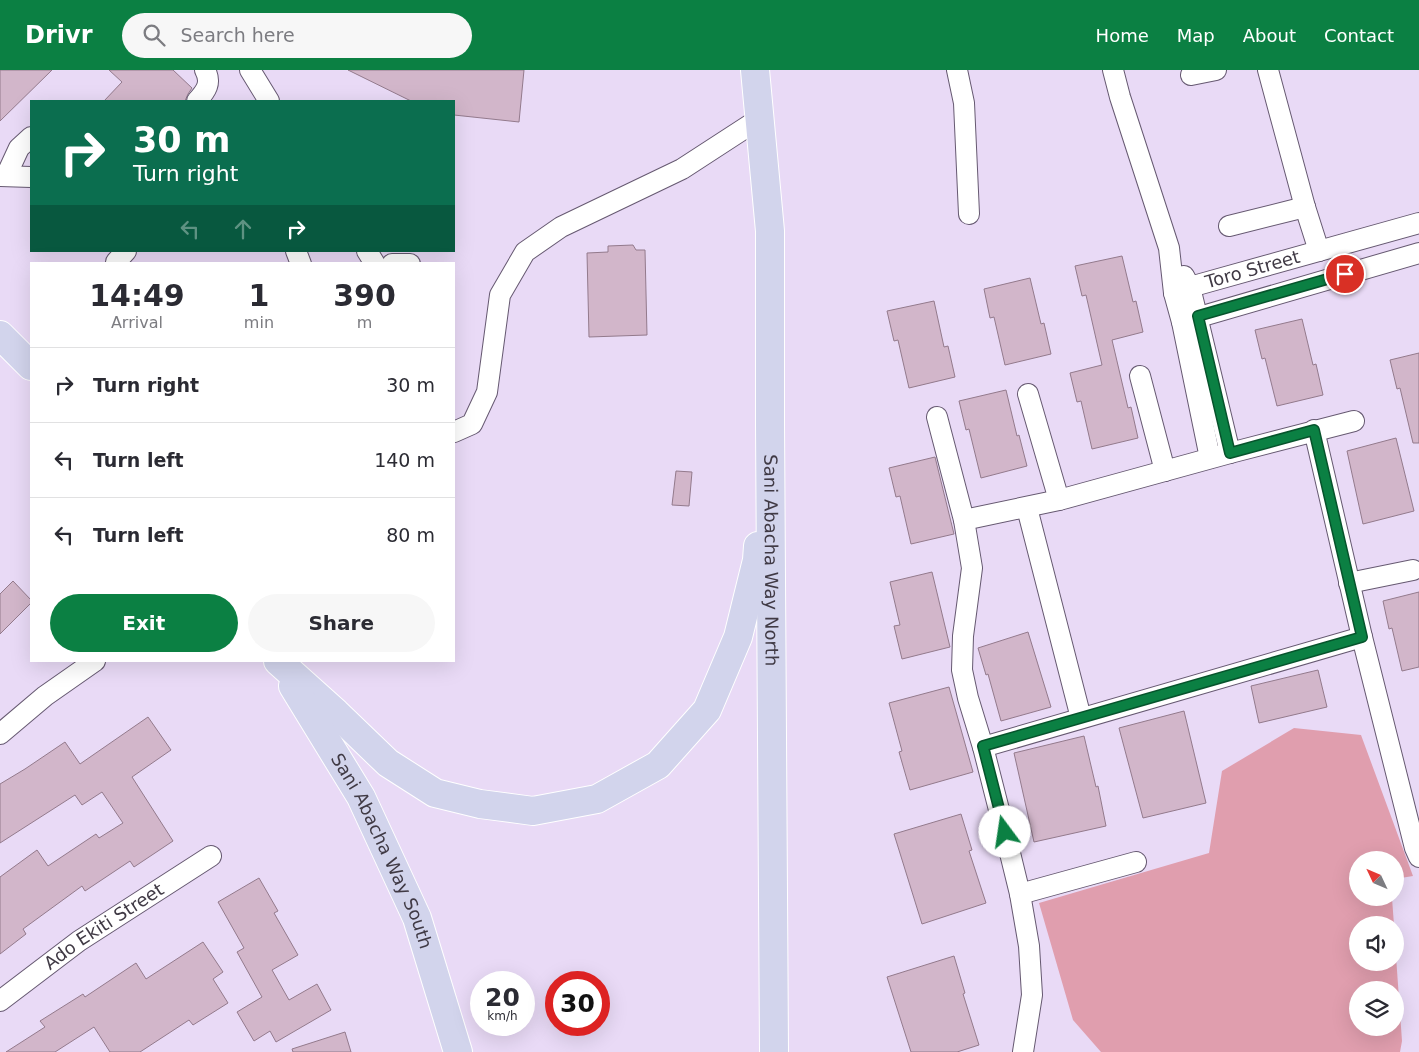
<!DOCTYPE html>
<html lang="en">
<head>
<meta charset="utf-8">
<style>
  :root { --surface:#fff; --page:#f7f7f7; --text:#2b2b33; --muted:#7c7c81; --line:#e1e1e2; --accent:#0b8043 }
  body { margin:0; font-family:"DejaVu Sans",sans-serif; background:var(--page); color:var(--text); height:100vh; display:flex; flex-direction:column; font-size:19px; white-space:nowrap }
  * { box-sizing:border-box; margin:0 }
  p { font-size:16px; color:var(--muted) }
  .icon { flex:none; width:28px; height:28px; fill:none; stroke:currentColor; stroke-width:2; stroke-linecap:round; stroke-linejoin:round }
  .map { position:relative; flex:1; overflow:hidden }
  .side { position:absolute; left:30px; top:192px; width:425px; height:400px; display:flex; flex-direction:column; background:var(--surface); border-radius:0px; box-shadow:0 5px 20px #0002 }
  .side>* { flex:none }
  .hud { position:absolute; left:30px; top:30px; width:425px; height:152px; border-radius:0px; box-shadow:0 5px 20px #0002; background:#0b6e4f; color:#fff; overflow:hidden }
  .needle { width:32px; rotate:314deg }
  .buttons { position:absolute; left:1349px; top:781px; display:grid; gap:10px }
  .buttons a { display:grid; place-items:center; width:55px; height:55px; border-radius:50%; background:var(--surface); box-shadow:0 5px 20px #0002; font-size:25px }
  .speed { position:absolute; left:470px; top:901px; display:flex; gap:10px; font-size:25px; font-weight:700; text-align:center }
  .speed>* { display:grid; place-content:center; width:65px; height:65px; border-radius:50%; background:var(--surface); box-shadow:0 5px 20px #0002; line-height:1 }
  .speed small { font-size:12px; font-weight:400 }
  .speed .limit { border:8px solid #d22; background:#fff; color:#111 }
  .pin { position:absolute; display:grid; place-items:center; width:42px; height:42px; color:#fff; margin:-21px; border:2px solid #fff; border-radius:50%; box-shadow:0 1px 5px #0007 }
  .me { position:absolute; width:55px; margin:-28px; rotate:346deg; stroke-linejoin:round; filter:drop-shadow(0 0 4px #0008) }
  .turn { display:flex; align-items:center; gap:18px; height:105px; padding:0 20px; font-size:22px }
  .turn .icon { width:65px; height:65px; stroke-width:2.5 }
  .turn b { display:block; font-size:35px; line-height:42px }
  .lanes { display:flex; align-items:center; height:48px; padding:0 20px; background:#0003; justify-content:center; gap:25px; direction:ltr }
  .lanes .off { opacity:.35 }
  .eta { display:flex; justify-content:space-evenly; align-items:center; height:85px; text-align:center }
  .eta b { font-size:30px; font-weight:800; line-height:35px }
  .primary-button { display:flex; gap:10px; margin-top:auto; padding:10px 20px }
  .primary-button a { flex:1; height:58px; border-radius:30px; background:var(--accent); color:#fff; font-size:20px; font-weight:800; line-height:58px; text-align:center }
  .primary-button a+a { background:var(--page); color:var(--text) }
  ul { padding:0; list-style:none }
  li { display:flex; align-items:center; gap:15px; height:75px; padding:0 20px; border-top:1px solid var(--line) }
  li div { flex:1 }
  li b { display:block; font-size:19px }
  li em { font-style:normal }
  header { display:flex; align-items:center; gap:30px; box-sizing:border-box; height:70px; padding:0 25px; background:var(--accent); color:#fff }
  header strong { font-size:24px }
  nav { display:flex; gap:28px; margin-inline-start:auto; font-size:18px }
  .search { width:350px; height:45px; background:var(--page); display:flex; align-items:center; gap:12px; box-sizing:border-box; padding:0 18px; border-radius:28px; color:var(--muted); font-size:19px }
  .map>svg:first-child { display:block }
  .green { fill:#e09eae; fill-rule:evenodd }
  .building { fill:#d2b6ca; stroke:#937a8c }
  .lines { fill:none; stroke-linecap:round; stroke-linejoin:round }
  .minor-casing { stroke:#665971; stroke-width:22 }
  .highway-casing { stroke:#fff; stroke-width:30 }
  .minor { stroke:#fff; stroke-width:20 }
  .highway { stroke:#d2d4ec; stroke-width:28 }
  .route-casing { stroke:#07532c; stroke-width:12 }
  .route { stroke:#0b8043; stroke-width:9 }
  .labels { text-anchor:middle; stroke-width:5; stroke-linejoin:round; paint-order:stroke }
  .street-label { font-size:18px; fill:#403a45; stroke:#fff }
</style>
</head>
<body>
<header>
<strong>Drivr</strong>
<div class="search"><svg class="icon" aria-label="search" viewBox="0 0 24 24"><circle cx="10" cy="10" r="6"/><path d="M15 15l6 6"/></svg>Search here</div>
<nav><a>Home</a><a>Map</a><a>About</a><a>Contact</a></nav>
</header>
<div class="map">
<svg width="1419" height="982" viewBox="0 0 1419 982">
  <rect width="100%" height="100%" fill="#e9daf6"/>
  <path class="green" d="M 1294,658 L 1361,665 L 1413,806 L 1395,809 L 1395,790 L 1358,790 L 1358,828 L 1392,828 L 1394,855 L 1358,855 L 1358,892 L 1395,892 L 1395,872 L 1402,971 L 1400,982 L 1101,982 L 1073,950 L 1039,833 L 1209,783 L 1222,701 ZM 1358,920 L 1395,920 L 1395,958 L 1358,958 Z"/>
  <path class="building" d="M 0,0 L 52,0 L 0,51 Z
    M 109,0 L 173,0 L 192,18 L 188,24 L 185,31 L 104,31 L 122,12 Z
    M 348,0 L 524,0 L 519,52 L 454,45 L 454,31 L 411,31 Z
    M 633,175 L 636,180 L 645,180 L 647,265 L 589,267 L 587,183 L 608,182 L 608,176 Z
    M 1122,186 L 1133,232 L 1136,231 L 1143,262 L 1112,270 L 1128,338 L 1131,337 L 1138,368 L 1092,379 L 1081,331 L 1077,332 L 1070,303 L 1102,295 L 1086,225 L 1082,226 L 1075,196 Z
    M 1030,208 L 1041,254 L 1044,253 L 1051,284 L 1005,295 L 994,247 L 990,248 L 984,219 Z
    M 934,231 L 944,277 L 948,276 L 955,307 L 909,318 L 898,270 L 894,271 L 887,241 Z
    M 1302,249 L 1313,295 L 1316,294 L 1323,325 L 1277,336 L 1265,288 L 1262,289 L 1255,260 Z
    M 1419,283 L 1419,373 L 1413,373 L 1400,318 L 1397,319 L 1390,290 Z
    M 1006,320 L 1017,366 L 1019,365 L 1027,396 L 981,408 L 969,359 L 966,360 L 959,331 Z
    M 1396,368 L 1414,441 L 1363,454 L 1347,381 Z
    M 935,387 L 954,464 L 911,474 L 900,426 L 896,427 L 889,398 Z
    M 676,401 L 692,402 L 689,436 L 672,435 Z
    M 932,502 L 950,577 L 902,589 L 894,556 L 900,555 L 890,512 Z
    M 13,511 L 31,530 L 31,533 L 0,564 L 0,524 Z
    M 1419,522 L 1419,597 L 1402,601 L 1392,558 L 1389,559 L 1383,531 Z
    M 1028,562 L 1051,637 L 1001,651 L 988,604 L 986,605 L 978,578 Z
    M 1318,600 L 1327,637 L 1259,653 L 1251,616 Z
    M 949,617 L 973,702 L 910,720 L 899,682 L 902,681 L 889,633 Z
    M 1184,641 L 1206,733 L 1143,748 L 1119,658 Z
    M 148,647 L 171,680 L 132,707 L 173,771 L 134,797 L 130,791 L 85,821 L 82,816 L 23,859 L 26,864 L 0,884 L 0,807 L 37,780 L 48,796 L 96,764 L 99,768 L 123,753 L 102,722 L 82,735 L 75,725 L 0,773 L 0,714 L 25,699 L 65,672 L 80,694 Z
    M 1084,666 L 1096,717 L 1098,716 L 1106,756 L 1034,772 L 1014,683 Z
    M 961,744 L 972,780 L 969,781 L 986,833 L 922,854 L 894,764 Z
    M 259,808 L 278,841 L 274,843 L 298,885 L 272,900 L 289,930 L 317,914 L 331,940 L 276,972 L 270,961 L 254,971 L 237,942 L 262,927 L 237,882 L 244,878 L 218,832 Z
    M 203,872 L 223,902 L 213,909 L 228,933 L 193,955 L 189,950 L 140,982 L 110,982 L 94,957 L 55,982 L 6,982 L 45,957 L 40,951 L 83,924 L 85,927 L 136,893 L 146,909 Z
    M 954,886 L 965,923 L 963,924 L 979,975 L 957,982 L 911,982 L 887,907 Z
    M 345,962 L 351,982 L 293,982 L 292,979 Z"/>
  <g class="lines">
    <g class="minor-casing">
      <g id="minor">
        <path d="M 250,0 L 269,31"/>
        <path d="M 957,0 L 964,33 L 969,144"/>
        <path d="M 1113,0 L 1120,27 L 1169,178 L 1174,223 L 1182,252 L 1210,388"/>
        <path d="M 1268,0 L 1305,137 L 1319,181"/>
        <path d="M 1191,5 L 1216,0"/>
        <path d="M 197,31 C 206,21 212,13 205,0"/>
        <path d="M 0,106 L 31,107"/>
        <path d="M 6,106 L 19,78 L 31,67"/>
        <path d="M 1229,156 L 1305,137"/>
        <path d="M 296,181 L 301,194"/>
        <path d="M 367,181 L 375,194"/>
        <path d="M 116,192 L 126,181"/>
        <path d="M 392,194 L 410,194"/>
        <path d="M 1184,206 L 1190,217 L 1230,383"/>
        <path id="s1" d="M 1174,223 L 1190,217 L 1419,153"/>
        <path d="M 1182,252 L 1419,183"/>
        <path d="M 1140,306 L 1165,401"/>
        <path d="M 1028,324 L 1059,430"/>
        <path d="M 937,347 L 964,450 L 972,498 L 963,566 L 962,600 L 968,628 L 983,677 L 1009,779 L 1020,824 L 1029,876 L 1032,925 L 1023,982"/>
        <path d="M 1314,360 L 1362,567 L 1415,778 L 1419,787"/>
        <path d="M 454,362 L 472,354 L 487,322 L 500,225 L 525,182 L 561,157 L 682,99 L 759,49"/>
        <path d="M 1027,438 L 1081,648"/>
        <path d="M 964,450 L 1059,430 L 1230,383 L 1354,351"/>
        <path d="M 1349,513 L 1413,500"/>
        <path d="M 0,664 L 45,626 L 95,591"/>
        <path d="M 983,677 L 1362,567"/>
        <path d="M 1020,824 L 1136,792"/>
        <path id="s2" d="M 0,931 L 79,871 L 211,786"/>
      </g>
    </g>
    <g class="highway-casing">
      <g id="highway">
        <path id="s3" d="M 755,0 L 770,161 L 770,353 L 774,982"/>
        <path d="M 0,265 L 31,296"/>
        <path d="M 278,591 L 336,643 L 388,693 L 435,723 L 480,734 L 533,741 L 597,729 L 658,695 L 707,640 L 738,567 L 757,490 L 758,476"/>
        <path id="s4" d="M 293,616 L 361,727 L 417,848 L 458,982"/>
      </g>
    </g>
    <use href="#minor" class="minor"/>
    <use href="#highway" class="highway"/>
  </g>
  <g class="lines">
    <g class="route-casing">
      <path id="route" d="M 1005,762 L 983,676 L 1362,567 L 1314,360 L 1230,383 L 1198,246 L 1345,204"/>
    </g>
    <use href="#route" class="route"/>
  </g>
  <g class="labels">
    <g class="street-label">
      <text dy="6" stroke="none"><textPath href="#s1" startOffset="82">Toro Street</textPath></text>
      <text dy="6" stroke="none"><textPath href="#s3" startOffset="491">Sani Abacha Way North</textPath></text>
      <text dy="6" stroke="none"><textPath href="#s4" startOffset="188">Sani Abacha Way South</textPath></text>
      <text dy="6" stroke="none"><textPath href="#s2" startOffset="128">Ado Ekiti Street</textPath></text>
    </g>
  </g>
</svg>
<div class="buttons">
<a><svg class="needle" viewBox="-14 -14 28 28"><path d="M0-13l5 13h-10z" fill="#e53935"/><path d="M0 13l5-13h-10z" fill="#7c7c81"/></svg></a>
<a><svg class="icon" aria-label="sound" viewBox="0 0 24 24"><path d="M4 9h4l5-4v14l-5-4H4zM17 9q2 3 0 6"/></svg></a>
<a><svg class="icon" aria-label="layers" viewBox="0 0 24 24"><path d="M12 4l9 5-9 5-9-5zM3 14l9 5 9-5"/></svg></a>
</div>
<div class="speed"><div>20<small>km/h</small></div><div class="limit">30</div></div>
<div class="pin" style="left:1345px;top:204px;background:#d93025"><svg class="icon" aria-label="arrive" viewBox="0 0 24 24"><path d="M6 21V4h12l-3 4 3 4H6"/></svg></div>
<svg class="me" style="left:1005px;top:762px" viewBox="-20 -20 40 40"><circle r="19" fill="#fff"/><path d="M0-13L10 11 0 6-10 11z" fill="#0b8043"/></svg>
<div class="hud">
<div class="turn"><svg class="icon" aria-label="right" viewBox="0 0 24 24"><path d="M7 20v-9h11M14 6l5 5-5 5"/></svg><div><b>30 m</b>Turn right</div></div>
<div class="lanes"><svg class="icon off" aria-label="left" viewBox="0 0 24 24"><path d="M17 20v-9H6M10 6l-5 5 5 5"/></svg><svg class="icon off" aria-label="ahead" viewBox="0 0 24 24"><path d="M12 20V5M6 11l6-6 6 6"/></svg><svg class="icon" aria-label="right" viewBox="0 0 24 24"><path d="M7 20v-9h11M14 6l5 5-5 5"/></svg></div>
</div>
<section class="side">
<div class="eta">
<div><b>14:49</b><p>Arrival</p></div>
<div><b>1</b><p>min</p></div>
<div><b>390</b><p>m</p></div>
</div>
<ul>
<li><svg class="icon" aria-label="right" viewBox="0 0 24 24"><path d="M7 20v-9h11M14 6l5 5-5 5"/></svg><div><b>Turn right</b></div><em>30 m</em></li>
<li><svg class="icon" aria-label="left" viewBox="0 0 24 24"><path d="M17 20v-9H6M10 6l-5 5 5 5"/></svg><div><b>Turn left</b></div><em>140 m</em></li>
<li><svg class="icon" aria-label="left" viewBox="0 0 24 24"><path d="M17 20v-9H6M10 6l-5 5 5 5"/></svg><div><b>Turn left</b></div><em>80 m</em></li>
</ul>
<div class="primary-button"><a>Exit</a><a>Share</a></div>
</section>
</div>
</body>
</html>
